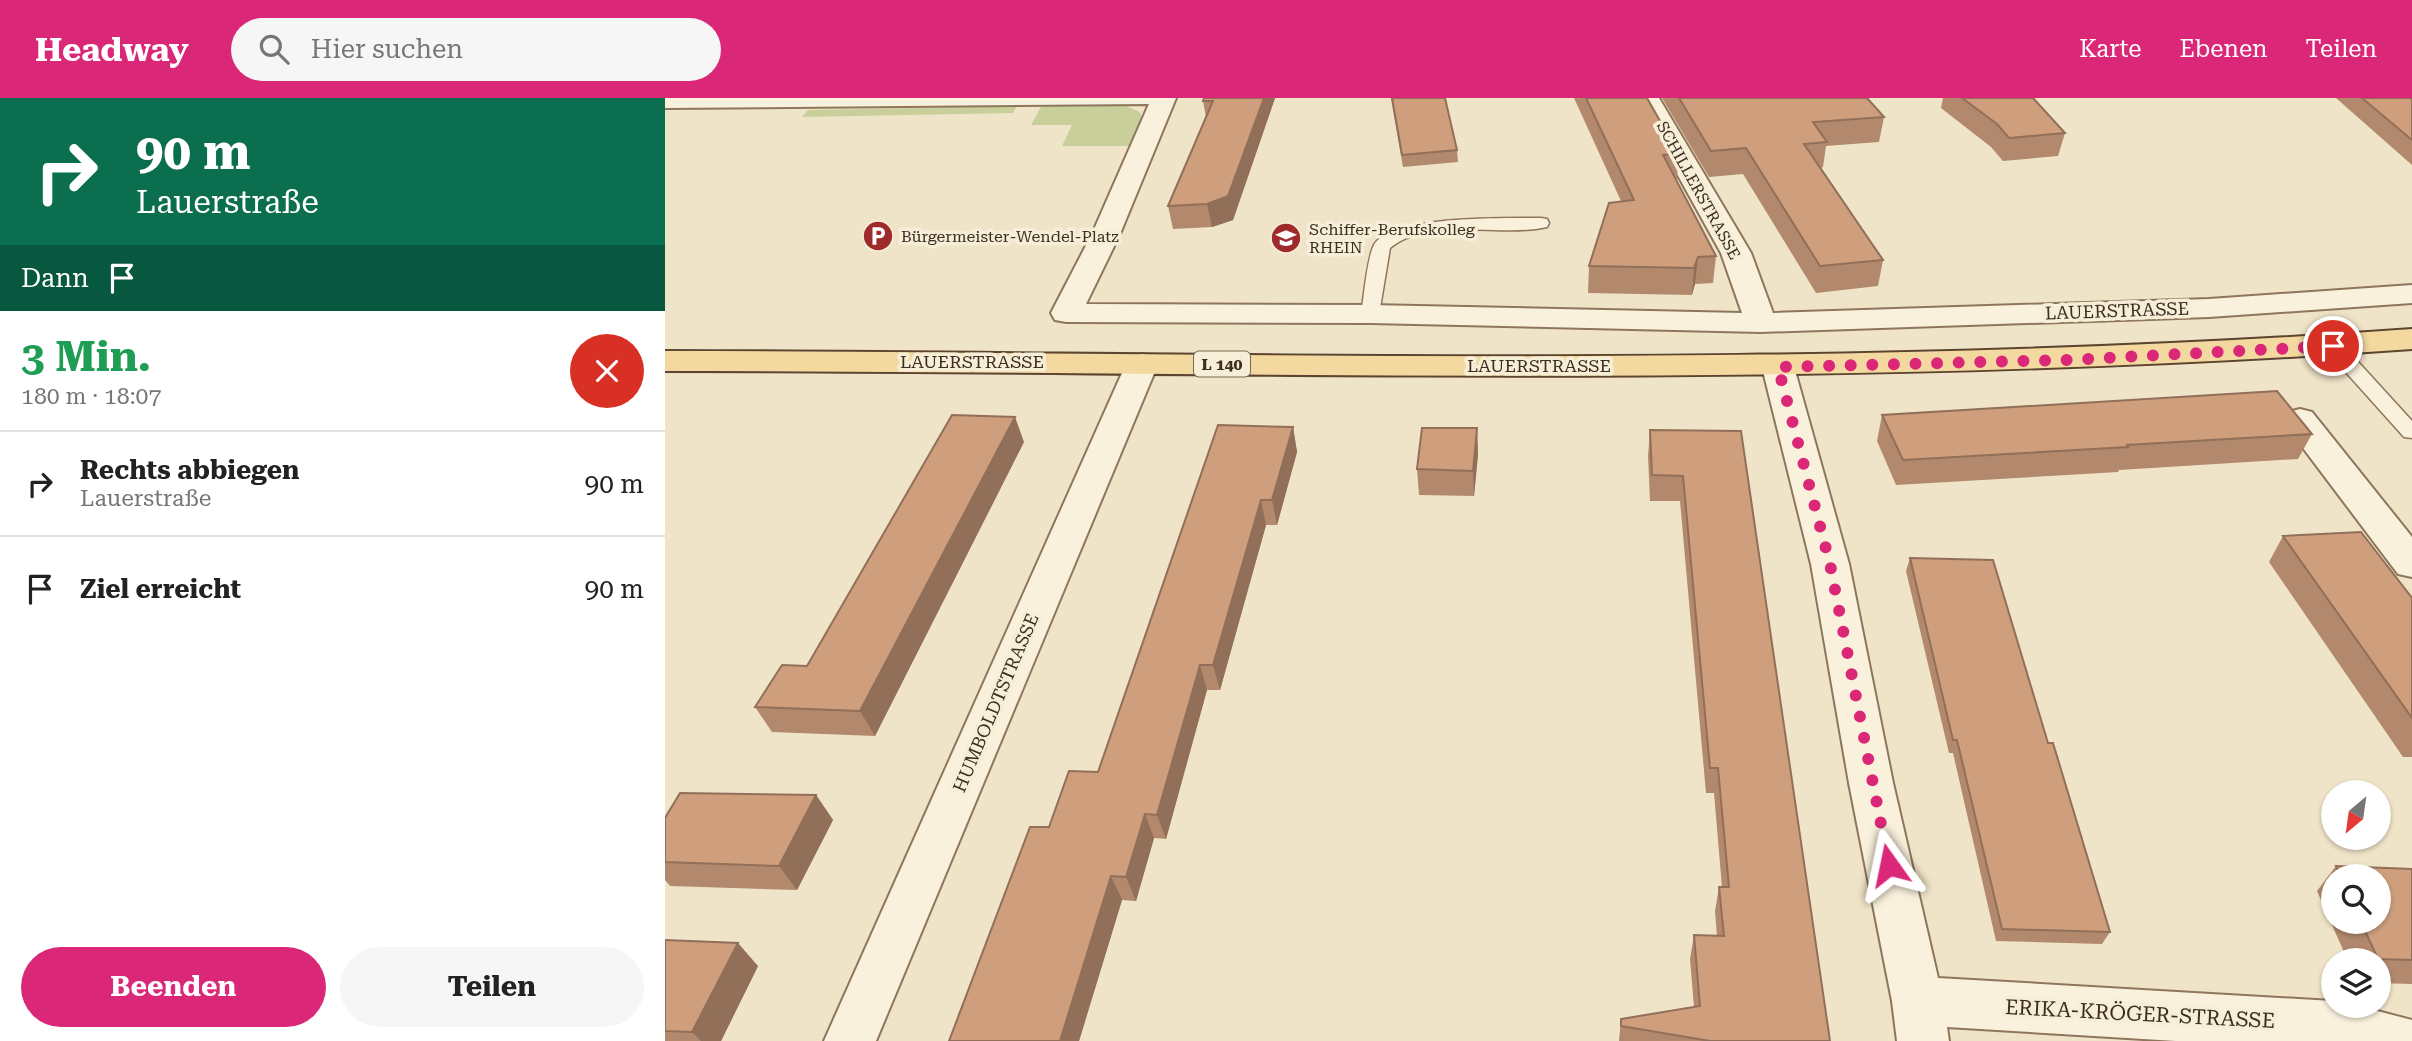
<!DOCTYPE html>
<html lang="de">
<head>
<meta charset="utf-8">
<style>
  :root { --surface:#fff; --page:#f6f6f6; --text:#222; --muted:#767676; --line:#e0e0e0; --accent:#db2777 }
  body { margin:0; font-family:"Roboto Serif",serif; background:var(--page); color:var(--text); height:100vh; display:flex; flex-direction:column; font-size:26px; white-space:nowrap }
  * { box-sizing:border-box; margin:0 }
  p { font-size:23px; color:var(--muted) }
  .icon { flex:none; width:38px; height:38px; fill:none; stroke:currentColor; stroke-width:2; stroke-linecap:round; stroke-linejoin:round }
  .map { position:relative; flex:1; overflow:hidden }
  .panel { display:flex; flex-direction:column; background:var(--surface); width:665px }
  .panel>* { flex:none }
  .top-card { background:#0b6e4f; color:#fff; overflow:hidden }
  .needle { width:46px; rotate:209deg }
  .fabs { position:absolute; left:1656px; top:682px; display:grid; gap:14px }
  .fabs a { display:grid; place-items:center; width:70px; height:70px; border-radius:50%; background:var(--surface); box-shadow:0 2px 5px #0004; font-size:35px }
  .pin { position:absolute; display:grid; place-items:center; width:60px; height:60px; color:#fff; margin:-30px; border:4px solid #fff; border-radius:50%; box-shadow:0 2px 7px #0007 }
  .me { position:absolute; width:77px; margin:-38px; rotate:348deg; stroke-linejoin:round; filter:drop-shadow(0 0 5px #0008) }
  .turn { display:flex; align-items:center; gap:24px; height:147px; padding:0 21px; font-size:32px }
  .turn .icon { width:91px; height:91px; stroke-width:2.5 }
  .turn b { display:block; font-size:49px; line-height:60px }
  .then { display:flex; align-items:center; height:66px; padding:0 21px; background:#0003; gap:14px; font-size:26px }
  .round { display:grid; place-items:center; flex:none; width:74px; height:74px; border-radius:37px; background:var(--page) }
  .head { display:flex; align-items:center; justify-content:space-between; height:119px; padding:0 21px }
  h1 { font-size:42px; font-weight:700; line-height:52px; color:#1e9e55 }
  .primary-button { display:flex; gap:14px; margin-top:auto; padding:14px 21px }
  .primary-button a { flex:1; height:80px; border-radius:42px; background:var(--accent); color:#fff; font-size:28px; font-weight:700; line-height:80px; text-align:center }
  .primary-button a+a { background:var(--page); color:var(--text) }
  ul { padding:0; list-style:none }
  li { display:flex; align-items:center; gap:21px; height:105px; padding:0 21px; border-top:2px solid var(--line) }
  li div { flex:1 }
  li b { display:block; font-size:26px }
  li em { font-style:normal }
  header { display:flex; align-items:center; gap:42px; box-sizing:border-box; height:98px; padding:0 35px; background:var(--accent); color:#fff }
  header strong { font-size:33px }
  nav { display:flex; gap:38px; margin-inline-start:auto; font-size:24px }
  .search { width:490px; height:63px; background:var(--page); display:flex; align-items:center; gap:18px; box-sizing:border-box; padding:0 24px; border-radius:38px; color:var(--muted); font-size:26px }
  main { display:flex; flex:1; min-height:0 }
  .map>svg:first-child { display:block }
  .green { fill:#c9cf9b }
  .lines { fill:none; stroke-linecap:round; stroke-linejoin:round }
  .service-casing { stroke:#8d765c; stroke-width:3 }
  .minor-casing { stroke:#8d765c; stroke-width:4 }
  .primary-casing { stroke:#5b4430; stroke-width:4 }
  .service { fill:#faf1dc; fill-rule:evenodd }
  .minor { fill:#faf1dc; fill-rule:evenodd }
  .primary { fill:#f3d9a0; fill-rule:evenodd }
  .wall { fill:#b2896c; fill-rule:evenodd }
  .shaded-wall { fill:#916f58 }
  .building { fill:#cf9f7d; stroke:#916f58; stroke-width:2 }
  .route { stroke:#db2777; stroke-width:12; stroke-dasharray:0 21.6 }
  .labels { text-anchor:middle; stroke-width:7; stroke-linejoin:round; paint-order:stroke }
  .far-street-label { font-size:16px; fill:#3d2e20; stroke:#f7eed8 }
  .far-poi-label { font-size:16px; fill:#3d2e20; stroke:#f7eed8; text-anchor:start }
  .shield { fill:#f7eed8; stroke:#756857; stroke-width:2 }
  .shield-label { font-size:16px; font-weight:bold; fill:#3d2e20 }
  .street-label { font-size:18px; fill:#3d2e20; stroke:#f7eed8 }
  .near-street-label { font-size:21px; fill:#3d2e20; stroke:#f7eed8 }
</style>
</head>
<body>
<header>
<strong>Headway</strong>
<div class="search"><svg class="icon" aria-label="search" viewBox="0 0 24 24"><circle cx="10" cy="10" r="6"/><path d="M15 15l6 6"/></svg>Hier suchen</div>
<nav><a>Karte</a><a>Ebenen</a><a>Teilen</a></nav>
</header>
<main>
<section class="panel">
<div class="top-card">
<div class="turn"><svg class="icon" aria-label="right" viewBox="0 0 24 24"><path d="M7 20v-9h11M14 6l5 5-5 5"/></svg><div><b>90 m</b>Lauerstraße</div></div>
<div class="then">Dann<svg class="icon" aria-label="arrive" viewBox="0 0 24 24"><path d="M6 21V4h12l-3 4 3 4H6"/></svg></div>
</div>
<div class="head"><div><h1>3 Min.</h1><p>180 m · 18:07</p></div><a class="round" style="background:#d93025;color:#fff"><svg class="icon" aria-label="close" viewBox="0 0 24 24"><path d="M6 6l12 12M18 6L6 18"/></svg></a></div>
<ul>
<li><svg class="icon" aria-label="right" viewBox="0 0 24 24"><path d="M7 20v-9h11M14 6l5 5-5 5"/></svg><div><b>Rechts abbiegen</b><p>Lauerstraße</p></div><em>90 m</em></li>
<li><svg class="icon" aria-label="arrive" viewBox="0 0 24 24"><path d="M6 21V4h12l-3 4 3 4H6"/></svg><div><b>Ziel erreicht</b></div><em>90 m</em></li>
</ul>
<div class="primary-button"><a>Beenden</a><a>Teilen</a></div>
</section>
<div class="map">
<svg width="1747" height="943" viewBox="0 0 1747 943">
  <rect width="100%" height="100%" fill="#f0e4c8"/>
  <path class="green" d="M 377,7 L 449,7 L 461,8 L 475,14 L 477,21 L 466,48 L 397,48 L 407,27 L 366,27 Z
    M 352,8 L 348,15 L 137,19 L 143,12 Z"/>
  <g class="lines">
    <g class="service-casing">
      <path id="service" d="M 876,120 L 882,121 L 884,125 L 882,129 C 835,140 765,117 725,150 L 714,216 L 705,221 L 696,216 C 699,200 702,160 709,147 C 725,117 844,120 876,120 Z
        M 1668,242 L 1675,244 L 1747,323 L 1747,340 L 1739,339 L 1661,252 L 1659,248 L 1661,244 Z"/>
    </g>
    <g class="minor-casing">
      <path id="minor" d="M 0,0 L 511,0 L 455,136 L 421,206 L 705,207 L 1077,215 L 1056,155 L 970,0 L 994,0 L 1086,155 L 1108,215 L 1544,201 L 1747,187 L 1747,205 L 1544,219 L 1096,234 L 705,225 L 401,224 L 390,222 L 386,215 L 427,136 L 484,6 L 0,10 Z
        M 477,256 L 488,259 L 493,266 L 211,943 L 159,943 L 461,266 L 466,259 Z
        M 1113,259 L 1124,262 L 1129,269 L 1184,466 L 1228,685 L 1273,880 L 1668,903 L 1668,908 L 1693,908 L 1747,922 L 1747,943 L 1511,943 L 1282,929 L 1284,943 L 1232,943 L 1227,903 L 1184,685 L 1146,466 L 1097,269 L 1102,262 Z
        M 1635,311 L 1647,314 L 1747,439 L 1747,479 L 1733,476 L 1623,330 L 1618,322 L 1623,314 Z"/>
    </g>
    <g class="primary-casing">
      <path id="primary" d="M 1747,231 L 1747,251 C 1166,293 582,273 0,273 L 0,253 C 582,254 1165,273 1747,231 Z"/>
    </g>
    <use href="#service" class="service"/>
    <use href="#minor" class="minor"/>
    <use href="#primary" class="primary"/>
  </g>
  <path class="wall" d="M 539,0 L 610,0 L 568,122 L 547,129 L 508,131 L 503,108 L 541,19 L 538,3 Z
    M 726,0 L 780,0 L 792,52 L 793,64 L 738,69 Z
    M 909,0 L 982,0 L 1014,56 L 1012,81 L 1011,81 L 1051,158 L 1048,185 L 1030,186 L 1027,197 L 923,195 L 924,168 L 956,103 Z
    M 997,0 L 1202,0 L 1219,19 L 1214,44 L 1161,48 L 1158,69 L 1156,70 L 1218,162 L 1213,188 L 1151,195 L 1078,76 L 1044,79 Z
    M 1278,0 L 1368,0 L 1400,35 L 1393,58 L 1338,63 L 1326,49 L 1276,10 Z
    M 1671,0 L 1747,0 L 1747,67 Z
    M 1217,317 L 1647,336 L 1633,361 L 1454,372 L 1453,374 L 1231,387 L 1212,343 Z
    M 628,329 L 632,354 L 612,427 L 601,427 L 555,592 L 542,592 L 501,741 L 489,740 L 471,803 L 457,802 L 414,943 L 284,943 L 384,729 L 433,674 Z
    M 812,330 L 813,356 L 809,398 L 754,397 L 752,371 Z
    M 985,332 L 1076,333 L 1165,943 L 954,943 L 956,921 L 1029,909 L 1025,861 L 1029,837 L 1052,838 L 1050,813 L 1054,789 L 1057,789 L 1049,695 L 1041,695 L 1015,403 L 985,403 L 983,358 Z
    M 359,344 L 210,638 L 107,634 L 90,609 L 142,568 Z
    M 1618,438 L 1747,500 L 1747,659 L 1738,659 L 1604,464 Z
    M 1245,460 L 1383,645 L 1445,834 L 1437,846 L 1331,843 L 1288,655 L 1284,655 L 1241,473 Z
    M 151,697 L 168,722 L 132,792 L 5,788 L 0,782 L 0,720 Z
    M 1671,768 L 1747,771 L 1747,886 L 1713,885 L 1713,863 L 1683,863 L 1652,793 ZM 1668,779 L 1713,779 L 1713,824 L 1668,824 Z
    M 0,842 L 93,868 L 56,943 L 0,943 Z"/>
  <path class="shaded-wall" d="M 599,0 L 610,0 L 568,122 L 547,129 L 542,106 Z
    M 1033,159 L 1030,186 L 1027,197 L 1029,170 Z
    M 350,319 L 359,344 L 210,638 L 195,613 Z
    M 628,329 L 632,354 L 612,427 L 607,402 Z
    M 812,330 L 813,356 L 809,398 L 808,373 Z
    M 596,402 L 601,427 L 555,592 L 548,567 Z
    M 535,567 L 542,592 L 501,741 L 492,717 Z
    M 151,697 L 168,722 L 132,792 L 114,768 Z
    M 480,716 L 489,740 L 471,803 L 461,779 Z
    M 446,778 L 457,802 L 414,943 L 395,943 Z
    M 73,845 L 93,868 L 56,943 L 36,943 L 27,934 Z"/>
  <path class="building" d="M 539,0 L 599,0 L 563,98 L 542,106 L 503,108 L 548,3 L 538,3 Z
    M 727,0 L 780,0 L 792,52 L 737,57 Z
    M 921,0 L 982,0 L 1014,56 L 998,57 L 1051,158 L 1033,159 L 1029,170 L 924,168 L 944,105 L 969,102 Z
    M 1014,0 L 1202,0 L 1219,19 L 1148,24 L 1162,44 L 1139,46 L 1218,162 L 1155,168 L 1081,50 L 1046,53 Z
    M 1297,0 L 1368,0 L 1400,35 L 1344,40 L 1332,26 Z
    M 1697,0 L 1747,0 L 1747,42 Z
    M 1612,293 L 1647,336 L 1462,347 L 1463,349 L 1238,362 L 1217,317 Z
    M 287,317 L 350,319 L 195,613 L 90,609 L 117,567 L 142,568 Z
    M 553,327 L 628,329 L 607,402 L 596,402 L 548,567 L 535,567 L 492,717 L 480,716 L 461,779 L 446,778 L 395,943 L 284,943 L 365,729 L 384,729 L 404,673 L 433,674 Z
    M 757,330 L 812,330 L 808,373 L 752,371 Z
    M 985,332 L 1076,333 L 1165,943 L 1045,943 L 956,928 L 956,921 L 1035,908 L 1029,837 L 1059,838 L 1054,789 L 1064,789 L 1053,670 L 1045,670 L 1018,378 L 987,377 Z
    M 1696,434 L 1747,500 L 1747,620 L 1618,438 Z
    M 1245,460 L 1328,462 L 1383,645 L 1388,645 L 1445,834 L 1337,831 L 1292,642 L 1288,642 Z
    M 15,695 L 151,697 L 114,768 L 0,764 L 0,720 Z
    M 1671,768 L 1747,771 L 1747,862 L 1713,861 L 1696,824 L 1713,824 L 1713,779 L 1676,779 Z
    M 0,842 L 73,845 L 27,934 L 0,933 Z"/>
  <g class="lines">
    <path class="route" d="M 1224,767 L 1165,466 L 1113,269 L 1402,262 L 1668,248"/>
  </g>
  <defs>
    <g id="parking-disc" transform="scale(1.575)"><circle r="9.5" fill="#9e2a2b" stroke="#f7eed8"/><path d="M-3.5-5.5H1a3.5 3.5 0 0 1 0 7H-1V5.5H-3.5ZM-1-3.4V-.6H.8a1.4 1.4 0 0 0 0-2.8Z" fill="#fff"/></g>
    <g id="university-disc" transform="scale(1.575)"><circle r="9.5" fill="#9e2a2b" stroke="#f7eed8"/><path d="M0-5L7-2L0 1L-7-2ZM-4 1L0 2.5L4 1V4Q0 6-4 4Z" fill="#fff"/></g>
  </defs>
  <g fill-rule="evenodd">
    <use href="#parking-disc" x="213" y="138"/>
    <use href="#university-disc" x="621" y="140"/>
  </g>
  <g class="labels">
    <g class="far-street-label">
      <text transform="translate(1034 92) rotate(61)" y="6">SCHILLERSTRASSE</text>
    </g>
    <g class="far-poi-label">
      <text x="644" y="137">Schiffer-Berufskolleg<tspan x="644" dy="18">RHEIN</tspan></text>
      <text x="236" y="144">Bürgermeister-Wendel-Platz</text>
    </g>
    <rect class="shield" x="529" y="253.5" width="56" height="25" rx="5"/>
    <g class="shield-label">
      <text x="557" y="272">L 140</text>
    </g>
    <g class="street-label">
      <text transform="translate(1452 213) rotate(-2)" y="6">LAUERSTRASSE</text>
      <text x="307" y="270">LAUERSTRASSE</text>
      <text x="874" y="274">LAUERSTRASSE</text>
      <text transform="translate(331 605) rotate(-67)" y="6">HUMBOLDTSTRASSE</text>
    </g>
    <g class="near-street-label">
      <text transform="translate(1475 916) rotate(3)" y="7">ERIKA-KRÖGER-STRASSE</text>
    </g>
  </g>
</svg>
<div class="fabs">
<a><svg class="needle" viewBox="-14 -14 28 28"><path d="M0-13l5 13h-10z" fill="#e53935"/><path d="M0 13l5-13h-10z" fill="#767676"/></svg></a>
<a><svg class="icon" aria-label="search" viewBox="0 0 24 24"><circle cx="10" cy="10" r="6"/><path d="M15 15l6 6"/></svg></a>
<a><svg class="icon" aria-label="layers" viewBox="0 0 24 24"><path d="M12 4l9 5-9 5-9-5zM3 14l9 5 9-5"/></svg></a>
</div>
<div class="pin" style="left:1668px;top:248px;background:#d93025"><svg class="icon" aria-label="arrive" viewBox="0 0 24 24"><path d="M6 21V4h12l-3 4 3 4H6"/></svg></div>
<svg class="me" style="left:1224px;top:767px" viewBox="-20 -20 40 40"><path d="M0-17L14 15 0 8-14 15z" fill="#db2777" stroke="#fff" stroke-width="4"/></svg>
</div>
</main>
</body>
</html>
